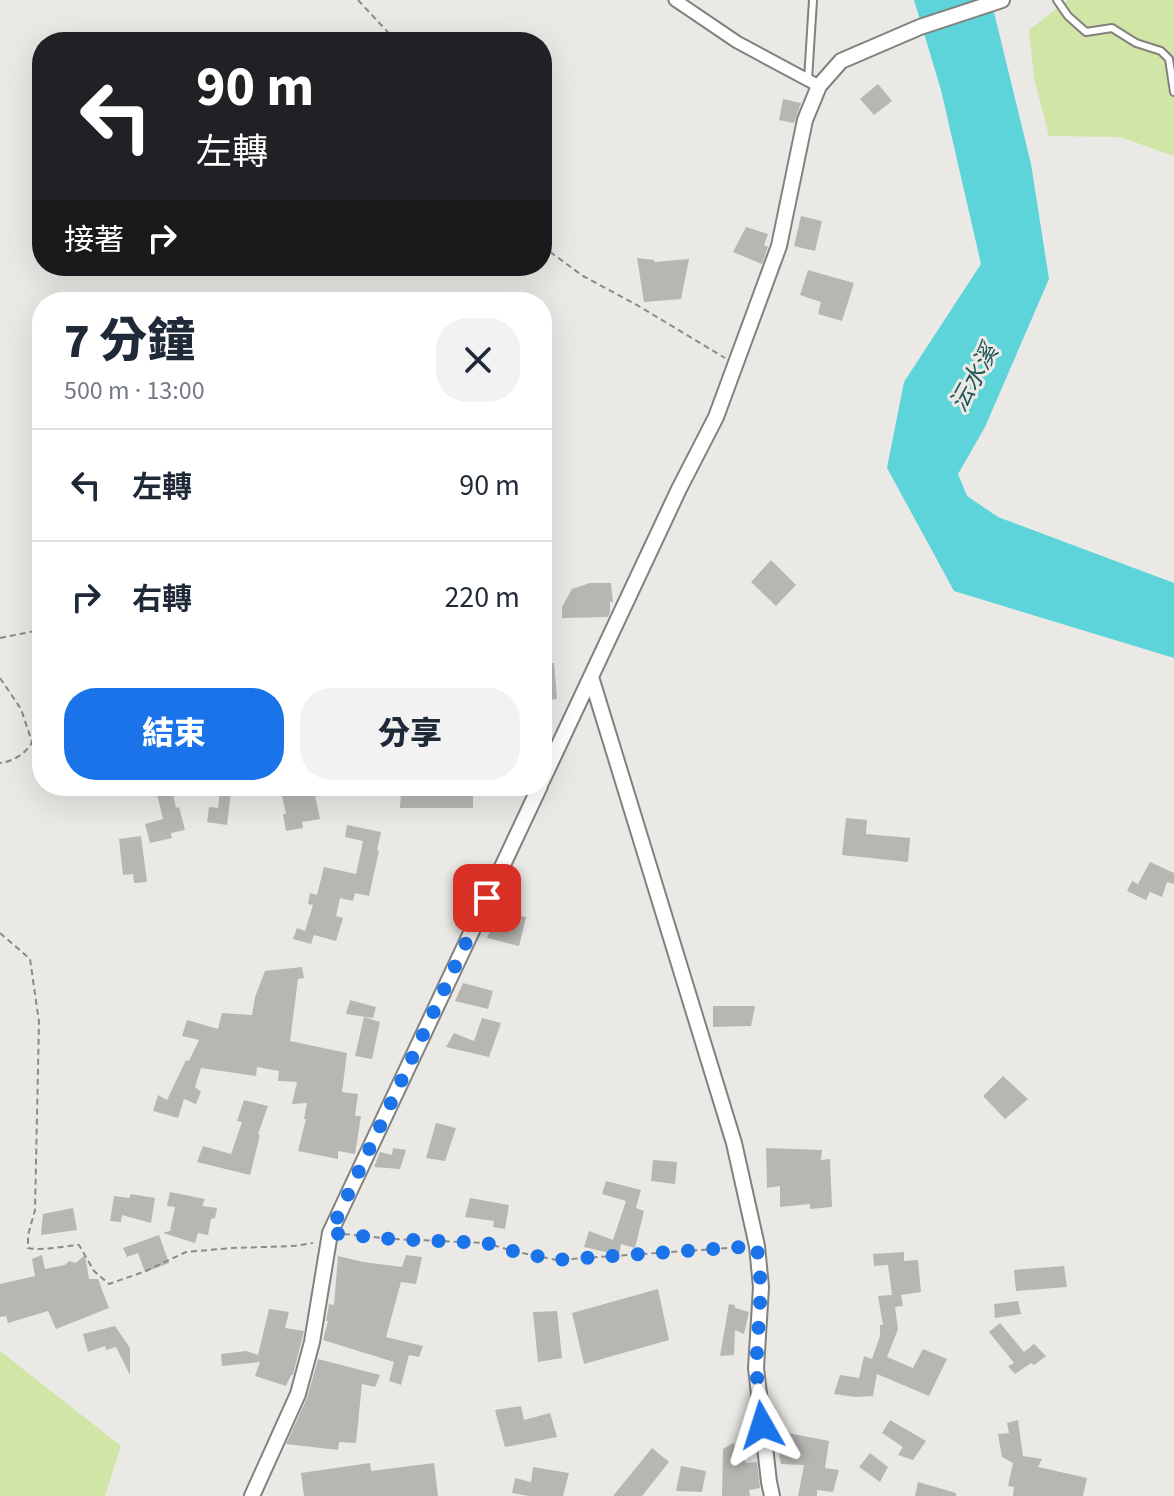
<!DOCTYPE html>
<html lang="zh-TW">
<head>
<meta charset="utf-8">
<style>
  :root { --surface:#fff; --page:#f2f2f3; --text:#1f2937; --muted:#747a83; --line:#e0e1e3; --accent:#1a73e8 }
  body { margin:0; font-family:"Source Sans 3","Noto Sans TC",sans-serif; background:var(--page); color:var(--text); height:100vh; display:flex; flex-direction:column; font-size:30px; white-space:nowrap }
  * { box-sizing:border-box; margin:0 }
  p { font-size:26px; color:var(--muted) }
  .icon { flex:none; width:44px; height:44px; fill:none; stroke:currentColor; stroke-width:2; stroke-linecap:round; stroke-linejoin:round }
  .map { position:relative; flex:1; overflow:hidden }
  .details { position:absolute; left:32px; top:292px; width:520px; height:504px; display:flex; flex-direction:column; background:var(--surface); border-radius:32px; box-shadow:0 8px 32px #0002 }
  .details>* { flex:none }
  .banner { position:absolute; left:32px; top:32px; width:520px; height:244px; border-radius:32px; box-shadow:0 8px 32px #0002; background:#202124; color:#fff; overflow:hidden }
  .pin { position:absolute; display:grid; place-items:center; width:68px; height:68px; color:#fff; margin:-34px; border-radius:16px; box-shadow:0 4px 12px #0006 }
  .me { position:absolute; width:88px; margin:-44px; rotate:354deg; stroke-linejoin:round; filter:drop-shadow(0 0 6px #0008) }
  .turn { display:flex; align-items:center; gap:28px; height:168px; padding:0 32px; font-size:36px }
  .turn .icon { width:104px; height:104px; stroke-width:2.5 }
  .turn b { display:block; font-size:56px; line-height:68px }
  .then { display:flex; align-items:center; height:76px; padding:0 32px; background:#0003; gap:16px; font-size:30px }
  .round { display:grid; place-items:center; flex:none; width:84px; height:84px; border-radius:32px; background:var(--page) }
  .head { display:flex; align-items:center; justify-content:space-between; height:136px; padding:0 32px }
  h1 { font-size:48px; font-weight:800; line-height:60px }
  .action { display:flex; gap:16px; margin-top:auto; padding:16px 32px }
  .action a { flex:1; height:92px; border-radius:32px; background:var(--accent); color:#fff; font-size:32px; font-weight:800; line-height:92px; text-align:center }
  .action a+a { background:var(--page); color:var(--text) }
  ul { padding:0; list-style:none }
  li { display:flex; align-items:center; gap:24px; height:112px; padding:0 32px; border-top:2px solid var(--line) }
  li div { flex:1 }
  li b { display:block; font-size:30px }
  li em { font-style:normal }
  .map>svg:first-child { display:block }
  .green { fill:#d0e5a6 }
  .water { fill:#5cd4da }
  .building { fill:#b8b6b2 }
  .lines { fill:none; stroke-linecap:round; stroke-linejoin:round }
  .service-casing { stroke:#83817d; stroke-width:10 }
  .minor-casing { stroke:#83817d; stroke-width:15 }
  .tertiary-casing { stroke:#83817d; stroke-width:18 }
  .path { stroke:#8b8a87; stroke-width:2; stroke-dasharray:6 4; stroke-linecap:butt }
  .service { stroke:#fff; stroke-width:6 }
  .minor { stroke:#fff; stroke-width:11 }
  .tertiary { stroke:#fff; stroke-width:14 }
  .route { stroke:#1a73e8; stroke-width:14; stroke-dasharray:0 25.2 }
  .labels { text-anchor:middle; stroke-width:6; stroke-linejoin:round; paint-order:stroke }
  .water-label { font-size:24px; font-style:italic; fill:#215558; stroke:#ebe9e5 }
</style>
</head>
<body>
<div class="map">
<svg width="1174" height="1496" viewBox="0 0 1174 1496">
  <rect width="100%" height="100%" fill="#ebe9e5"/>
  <path class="green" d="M 1068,0 L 1174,0 L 1174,156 L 1120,137 L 1049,136 L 1034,78 L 1029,30 Z
    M 0,1351 L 121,1446 L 105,1496 L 0,1496 Z"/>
  <path class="water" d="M 914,0 L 991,0 L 1031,164 L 1049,279 L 985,427 L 958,474 L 967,496 L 998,517 L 1174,583 L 1174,658 L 954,591 L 887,468 L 904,382 L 981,264 L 941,90 Z"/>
  <path class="building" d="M 878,84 L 892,101 L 874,115 L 860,99 Z
    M 783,99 L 801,103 L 794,123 L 779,120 Z
    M 801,216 L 822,221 L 815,251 L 794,246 Z
    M 746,227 L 768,234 L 764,245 L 768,247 L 762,264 L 733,252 Z
    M 637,258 L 654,260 L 654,262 L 689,259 L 681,299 L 644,302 Z
    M 808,270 L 854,283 L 842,321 L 818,314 L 821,302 L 800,295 Z
    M 771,560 L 796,585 L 776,606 L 751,582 Z
    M 590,583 L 611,583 L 613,602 L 610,602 L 610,612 L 608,617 L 562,618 L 562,607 L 572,589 Z
    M 554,663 L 557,699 L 542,701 L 542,664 Z
    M 155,786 L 171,786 L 176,808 L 179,807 L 185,830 L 171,833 L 172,838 L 150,843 L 145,824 L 163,819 Z
    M 280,786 L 313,786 L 320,819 L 302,822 L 303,828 L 286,831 L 283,814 L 286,814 Z
    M 409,786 L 473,786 L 473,808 L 400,808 L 401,792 L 409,792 Z
    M 220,790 L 231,792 L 227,825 L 207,822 L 209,807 L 218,808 Z
    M 846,818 L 867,820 L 866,834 L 910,838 L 908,862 L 842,855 Z
    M 347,825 L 381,832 L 377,850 L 379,851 L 369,896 L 355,893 L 353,901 L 340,898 L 336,916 L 343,918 L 336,941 L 314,935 L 311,944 L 293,939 L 297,928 L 305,931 L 313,905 L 308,904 L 310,893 L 317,895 L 324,867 L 356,874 L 363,841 L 345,837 Z
    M 141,836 L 147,882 L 134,883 L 133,874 L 123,875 L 119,839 Z
    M 1150,862 L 1174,873 L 1174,884 L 1167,882 L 1162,897 L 1150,892 L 1146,900 L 1127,891 L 1132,881 L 1138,884 Z
    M 498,912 L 526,917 L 519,946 L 487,938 Z
    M 302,967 L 304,978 L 298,979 L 290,1041 L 347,1053 L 342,1092 L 358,1094 L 355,1116 L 361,1116 L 355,1154 L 338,1151 L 338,1159 L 298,1151 L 306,1119 L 304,1119 L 307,1103 L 292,1104 L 297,1082 L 278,1081 L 279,1071 L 257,1067 L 256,1076 L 201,1068 L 195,1087 L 201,1092 L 196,1104 L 184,1099 L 178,1118 L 153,1111 L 158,1095 L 167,1100 L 186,1060 L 189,1061 L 199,1040 L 182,1036 L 187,1020 L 218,1029 L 222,1013 L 252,1015 L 255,997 L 265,971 Z
    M 463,983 L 493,991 L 488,1009 L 455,1001 Z
    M 350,1000 L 376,1007 L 373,1018 L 346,1014 Z
    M 713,1006 L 755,1006 L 751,1026 L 713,1027 Z
    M 364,1017 L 380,1022 L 372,1059 L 355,1056 Z
    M 482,1018 L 501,1023 L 489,1057 L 446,1047 L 454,1033 L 474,1041 Z
    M 1003,1076 L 1028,1099 L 1005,1119 L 983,1096 Z
    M 244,1100 L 268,1106 L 258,1134 L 260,1135 L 250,1175 L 197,1162 L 203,1146 L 231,1154 L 242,1122 L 237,1121 Z
    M 436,1123 L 456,1128 L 445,1161 L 426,1158 Z
    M 393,1148 L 406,1150 L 400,1169 L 374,1167 L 380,1152 L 392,1155 Z
    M 766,1148 L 822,1150 L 821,1160 L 830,1159 L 832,1207 L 810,1209 L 810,1204 L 780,1207 L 780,1186 L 767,1188 Z
    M 653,1160 L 677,1162 L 675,1184 L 651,1181 Z
    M 606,1181 L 641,1190 L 636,1208 L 644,1211 L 635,1248 L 621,1244 L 619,1255 L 584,1247 L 589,1231 L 613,1240 L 626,1201 L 602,1194 Z
    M 170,1192 L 205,1199 L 202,1206 L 217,1208 L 215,1218 L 211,1219 L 208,1235 L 198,1233 L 195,1243 L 163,1233 L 172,1230 L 170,1230 L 175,1207 L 167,1206 Z
    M 131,1194 L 155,1198 L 151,1223 L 122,1215 L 121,1222 L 110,1221 L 114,1196 L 129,1198 Z
    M 470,1198 L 509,1205 L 505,1229 L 493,1227 L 494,1221 L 465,1217 Z
    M 73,1208 L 77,1230 L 41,1235 L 43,1214 Z
    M 159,1235 L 169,1263 L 145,1272 L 138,1253 L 127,1257 L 123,1248 Z
    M 904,1252 L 904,1261 L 918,1260 L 921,1292 L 901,1295 L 903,1306 L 895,1307 L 898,1329 L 887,1357 L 913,1368 L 923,1349 L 947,1359 L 929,1396 L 877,1374 L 873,1396 L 855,1397 L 834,1394 L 840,1375 L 859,1378 L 864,1356 L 872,1359 L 880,1336 L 880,1325 L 883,1325 L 878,1296 L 892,1295 L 888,1265 L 874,1266 L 873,1254 Z
    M 42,1255 L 45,1269 L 65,1265 L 69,1261 L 76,1263 L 85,1255 L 89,1279 L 98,1279 L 109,1308 L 56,1329 L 48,1311 L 8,1323 L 6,1316 L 0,1317 L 0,1284 L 35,1276 L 32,1259 Z
    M 406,1255 L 422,1257 L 416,1284 L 401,1282 L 386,1337 L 423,1346 L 419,1357 L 409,1355 L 401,1385 L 389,1381 L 394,1362 L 323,1340 L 328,1321 L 326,1321 L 329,1304 L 334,1305 L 338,1256 L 363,1262 L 402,1267 Z
    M 1064,1266 L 1067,1287 L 1016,1291 L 1014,1270 Z
    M 658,1289 L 669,1340 L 584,1364 L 572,1313 Z
    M 1018,1301 L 1021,1314 L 995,1318 L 994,1304 Z
    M 729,1304 L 735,1305 L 735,1308 L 749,1312 L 744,1334 L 735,1330 L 734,1355 L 720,1356 Z
    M 269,1309 L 289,1312 L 285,1328 L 304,1331 L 293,1375 L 291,1375 L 286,1386 L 255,1376 L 260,1362 L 222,1366 L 221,1354 L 246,1351 L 258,1355 Z
    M 557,1311 L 562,1358 L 538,1362 L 533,1312 Z
    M 1000,1323 L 1024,1352 L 1034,1344 L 1046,1356 L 1034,1365 L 1031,1363 L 1015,1374 L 1008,1366 L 1014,1363 L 989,1332 Z
    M 115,1326 L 130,1348 L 130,1375 L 116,1347 L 106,1350 L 105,1346 L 88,1352 L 83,1334 Z
    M 318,1359 L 380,1375 L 375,1387 L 362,1384 L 356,1443 L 339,1442 L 338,1450 L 286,1444 L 307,1398 Z
    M 521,1406 L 524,1420 L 550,1413 L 557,1437 L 505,1447 L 495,1410 Z
    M 890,1420 L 926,1441 L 913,1460 L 898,1455 L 903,1447 L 882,1433 Z
    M 1018,1420 L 1023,1456 L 1042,1459 L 1038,1467 L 1087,1478 L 1083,1496 L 1013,1496 L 1014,1487 L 1008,1486 L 1013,1463 L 1002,1457 L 998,1434 L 1009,1433 L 1007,1423 Z
    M 788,1433 L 829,1441 L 825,1468 L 839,1470 L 833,1492 L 817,1490 L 817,1496 L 798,1496 L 804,1465 L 781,1464 L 778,1449 L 787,1450 Z
    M 733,1443 L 746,1463 L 757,1462 L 760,1488 L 749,1490 L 750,1496 L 722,1496 L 723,1449 Z
    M 652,1448 L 669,1462 L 642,1496 L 613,1496 Z
    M 870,1453 L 888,1467 L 880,1482 L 859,1467 Z
    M 370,1463 L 371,1471 L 434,1463 L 438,1496 L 304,1496 L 301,1473 Z
    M 681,1466 L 706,1471 L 702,1492 L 676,1491 Z
    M 533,1467 L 569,1473 L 563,1496 L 529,1496 L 512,1493 L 515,1478 L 531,1482 Z
    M 918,1482 L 956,1493 L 956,1496 L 915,1496 Z"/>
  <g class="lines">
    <g class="service-casing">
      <path id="service" d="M 1057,0 L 1068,16 L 1086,32 L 1112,28 L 1136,43 L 1161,51 L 1169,59 L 1174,92
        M 808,80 L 813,0"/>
    </g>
    <g class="minor-casing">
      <path id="minor" d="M 675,0 L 737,42 L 819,86"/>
    </g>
    <g class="tertiary-casing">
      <path id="tertiary" d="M 591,677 L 734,1143 L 757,1246 L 761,1287 L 756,1368 L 769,1482 L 772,1496
        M 542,781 L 679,489 L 716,417 L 779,246 L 805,120 L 819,86 L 841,61 L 920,27 L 1002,0
        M 252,1496 L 298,1394 L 312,1342 L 330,1233 L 540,786"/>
    </g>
    <path class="path" d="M 358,0 L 397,42
      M 542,246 L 583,276 L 637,305 L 725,358
      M 0,638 L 35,631 L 42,625
      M 0,678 L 21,709 L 32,742 C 27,753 12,762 0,763
      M 0,933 L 30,959 L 39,1022 L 35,1210 L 28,1235 L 28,1248 C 45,1251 62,1246 79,1245 L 94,1271 L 109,1284 L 146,1271 L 186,1252 L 232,1248 L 294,1246 L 313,1243
      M 344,1234 L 392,1239 L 486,1243 L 513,1251 L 556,1260 L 743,1247"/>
    <use href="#service" class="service"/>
    <use href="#minor" class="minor"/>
    <use href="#tertiary" class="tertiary"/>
  </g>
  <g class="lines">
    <path class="route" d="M 487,898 L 330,1233 L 392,1239 L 486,1243 L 513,1251 L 556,1260 L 757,1246 L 761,1287 L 756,1368 L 762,1425"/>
  </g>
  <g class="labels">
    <g class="water-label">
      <text transform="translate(974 378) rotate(-61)" y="8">沄水溪</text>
    </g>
  </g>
</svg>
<div class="pin" style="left:487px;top:898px;background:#d93025"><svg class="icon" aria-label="arrive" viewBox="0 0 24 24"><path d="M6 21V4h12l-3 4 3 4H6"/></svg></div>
<svg class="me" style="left:762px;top:1425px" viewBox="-20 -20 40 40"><path d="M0-17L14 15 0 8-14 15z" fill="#1a73e8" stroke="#fff" stroke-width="4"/></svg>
<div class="banner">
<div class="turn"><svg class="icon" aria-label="left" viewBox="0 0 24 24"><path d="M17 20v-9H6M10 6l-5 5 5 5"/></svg><div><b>90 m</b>左轉</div></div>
<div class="then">接著<svg class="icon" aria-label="right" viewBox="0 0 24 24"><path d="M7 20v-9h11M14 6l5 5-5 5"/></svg></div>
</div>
<section class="details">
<div class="head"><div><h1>7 分鐘</h1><p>500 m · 13:00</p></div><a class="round"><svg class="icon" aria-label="close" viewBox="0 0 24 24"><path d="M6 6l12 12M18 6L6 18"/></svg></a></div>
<ul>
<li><svg class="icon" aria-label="left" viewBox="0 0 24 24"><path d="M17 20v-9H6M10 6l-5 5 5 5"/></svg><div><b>左轉</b></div><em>90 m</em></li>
<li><svg class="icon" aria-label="right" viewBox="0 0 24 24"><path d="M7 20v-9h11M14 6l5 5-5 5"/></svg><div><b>右轉</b></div><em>220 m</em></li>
</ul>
<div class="action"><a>結束</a><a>分享</a></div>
</section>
</div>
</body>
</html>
